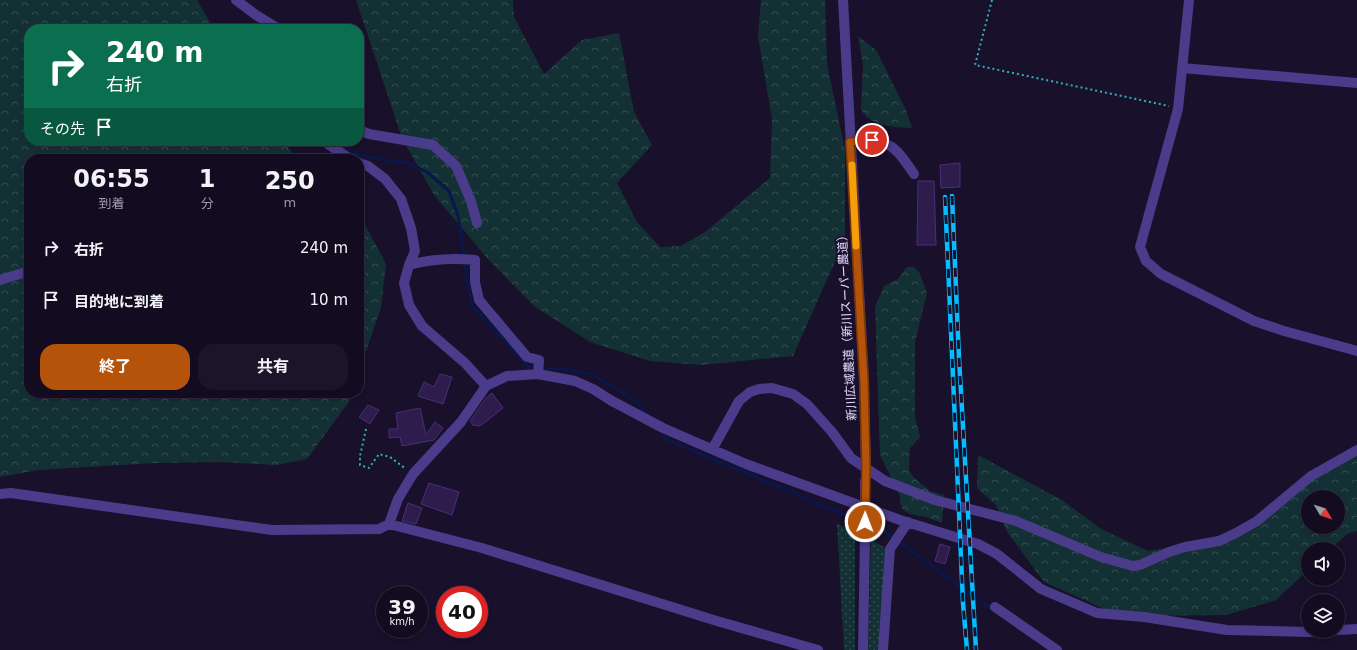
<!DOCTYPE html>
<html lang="ja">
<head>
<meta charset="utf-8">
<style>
  :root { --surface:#130c20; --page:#1c1529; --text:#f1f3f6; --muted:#9d9ba5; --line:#322c3e; --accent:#b45309 }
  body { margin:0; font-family:"DejaVu Sans","Noto Sans JP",sans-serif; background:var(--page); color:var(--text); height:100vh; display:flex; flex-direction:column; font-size:15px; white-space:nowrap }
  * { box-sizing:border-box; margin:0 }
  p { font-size:13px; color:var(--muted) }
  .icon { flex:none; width:22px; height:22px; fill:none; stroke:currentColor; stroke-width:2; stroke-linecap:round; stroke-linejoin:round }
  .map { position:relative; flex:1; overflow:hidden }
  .details { position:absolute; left:24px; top:154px; width:340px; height:244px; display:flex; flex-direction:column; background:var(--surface); border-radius:16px; box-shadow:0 2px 6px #0003,0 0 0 1px var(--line) }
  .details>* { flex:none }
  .top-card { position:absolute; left:24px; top:24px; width:340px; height:122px; border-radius:16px; box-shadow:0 2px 6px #0003,0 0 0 1px var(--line); background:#0b6e4f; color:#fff; overflow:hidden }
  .needle { width:26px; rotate:129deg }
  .tools { position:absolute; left:1301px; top:490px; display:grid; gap:8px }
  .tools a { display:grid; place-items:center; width:44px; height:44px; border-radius:50%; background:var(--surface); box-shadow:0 2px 6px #0003,0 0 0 1px var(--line); font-size:20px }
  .speed { position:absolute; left:376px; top:586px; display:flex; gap:8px; font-size:20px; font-weight:700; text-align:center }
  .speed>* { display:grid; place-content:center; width:52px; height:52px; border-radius:50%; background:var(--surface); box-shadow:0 2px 6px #0003,0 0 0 1px var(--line); line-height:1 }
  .speed small { font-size:10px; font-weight:400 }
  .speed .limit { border:6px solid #d22; background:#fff; color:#111 }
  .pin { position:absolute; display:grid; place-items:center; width:34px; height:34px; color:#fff; margin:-17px; border:2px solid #fff; border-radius:50%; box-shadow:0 1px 4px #0007 }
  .me { position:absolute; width:44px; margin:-22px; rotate:1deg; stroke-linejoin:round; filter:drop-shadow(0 0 3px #0008) }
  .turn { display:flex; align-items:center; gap:14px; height:84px; padding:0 16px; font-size:18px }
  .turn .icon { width:52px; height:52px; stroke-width:2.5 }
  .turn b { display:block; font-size:28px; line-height:34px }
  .then { display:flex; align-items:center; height:38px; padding:0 16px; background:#0003; gap:8px; font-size:15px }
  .eta { display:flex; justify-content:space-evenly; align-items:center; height:68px; text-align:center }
  .eta b { font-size:24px; font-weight:700; line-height:28px }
  .primary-button { display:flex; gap:8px; margin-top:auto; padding:8px 16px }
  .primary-button a { flex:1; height:46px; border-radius:16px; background:var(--accent); color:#fff; font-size:16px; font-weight:700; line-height:46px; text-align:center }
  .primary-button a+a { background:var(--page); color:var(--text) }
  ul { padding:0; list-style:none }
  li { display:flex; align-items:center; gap:12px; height:52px; padding:0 16px }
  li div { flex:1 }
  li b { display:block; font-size:15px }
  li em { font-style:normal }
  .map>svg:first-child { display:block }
  .grass { fill:url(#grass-dots) }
  .forest { fill:url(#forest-crowns); fill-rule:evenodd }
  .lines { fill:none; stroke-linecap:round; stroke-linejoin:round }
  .stream { stroke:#0a174b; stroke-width:3 }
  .building { fill:#2e1c4c; stroke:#492e79 }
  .path { stroke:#2eb0bf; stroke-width:2; stroke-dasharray:2 3; stroke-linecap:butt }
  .minor { stroke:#4b3b8b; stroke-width:10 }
  .rail-casing { stroke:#06bdff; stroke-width:4.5 }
  .rail { stroke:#19102b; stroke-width:3; stroke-dasharray:9; stroke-linecap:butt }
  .minor-bridge { stroke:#4b3b8b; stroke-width:10 }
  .route-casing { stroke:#753606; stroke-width:10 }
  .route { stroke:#b45309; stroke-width:7 }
  .slow { stroke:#f59e0b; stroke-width:7 }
  .labels { text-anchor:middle; stroke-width:3.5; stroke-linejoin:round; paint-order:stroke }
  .street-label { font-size:12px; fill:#e5daff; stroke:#19102b }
</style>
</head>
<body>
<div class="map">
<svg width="1357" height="650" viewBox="0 0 1357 650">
  <defs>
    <pattern id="grass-dots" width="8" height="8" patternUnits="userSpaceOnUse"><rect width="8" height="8" fill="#133135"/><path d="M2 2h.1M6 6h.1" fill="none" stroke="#354e53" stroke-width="1.8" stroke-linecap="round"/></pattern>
    <pattern id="forest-crowns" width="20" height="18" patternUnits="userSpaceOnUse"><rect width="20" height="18" fill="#133135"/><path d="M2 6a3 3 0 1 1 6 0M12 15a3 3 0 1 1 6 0" fill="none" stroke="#354e53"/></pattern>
  </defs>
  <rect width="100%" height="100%" fill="#19102b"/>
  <path class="grass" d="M 837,523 L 855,533 L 855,650 L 844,650 Z
    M 871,540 L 886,548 L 878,650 L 868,650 Z"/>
  <path class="forest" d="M 0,0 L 197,0 L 214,29 L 29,29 L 29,141 L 284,141 L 290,150 L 300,159 L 29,159 L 29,393 L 351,393 L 348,403 L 307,459 L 276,465 L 221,462 L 154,463 L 39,470 L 0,477 Z
    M 356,0 L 513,0 L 514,17 L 544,74 L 582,40 L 619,33 L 634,112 L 652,145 L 617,183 L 637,222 L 660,247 L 681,246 L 705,232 L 770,178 L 772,119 L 758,36 L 761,0 L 825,0 L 827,64 L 845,150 L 845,239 L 793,356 L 702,365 L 650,361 L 590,342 L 534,306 L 488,259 L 434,195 L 402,138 Z
    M 858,36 L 876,50 L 906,110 L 912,128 C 893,127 872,127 861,110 L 863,64 Z
    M 359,216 L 362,219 L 386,264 L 381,308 L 359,371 Z
    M 907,267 L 914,267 L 919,272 L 927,293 L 915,342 L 915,417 L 920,437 L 910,448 L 909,470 L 913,477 L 930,491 L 944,495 L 942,523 C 936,521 931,519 926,517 C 911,514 899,515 900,496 L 880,455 L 875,307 L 884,286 L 898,279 Z
    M 1357,451 L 1357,531 L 1347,534 L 1331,549 L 1308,549 L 1308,570 L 1276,600 L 1226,615 L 1120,616 L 1044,582 L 1006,530 L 996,505 L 977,488 L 978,455 L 1062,500 L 1101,529 L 1148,551 L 1208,541 L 1279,507 L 1322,471 ZM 1308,497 L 1338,497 L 1338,527 L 1308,527 Z"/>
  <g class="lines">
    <path class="stream" d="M 338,141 L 349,152 L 367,157 L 408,163 L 427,172 L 449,191 L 458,216 L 462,241 L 466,277 L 472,306 L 529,367 L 562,369 L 592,374 L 635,400 L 648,416
      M 661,431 L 665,439 L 862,522
      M 867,524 L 884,531 L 993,610"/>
  </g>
  <path class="building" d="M 960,163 L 960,187 L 941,188 L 940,165 Z
    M 918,181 L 934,181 L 936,245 L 917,245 Z
    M 440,374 L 452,377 L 443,404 L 418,396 L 424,382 L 434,387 Z
    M 492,393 L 503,408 L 480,426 L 473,425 L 470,421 L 486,398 Z
    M 368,405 L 379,410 L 370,424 L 359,417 Z
    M 420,408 L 426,435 L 435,422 L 443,428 L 434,440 L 402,446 L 400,437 L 389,438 L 389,429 L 398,429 L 396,413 Z
    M 429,483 L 459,492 L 452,515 L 421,504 Z
    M 408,503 L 422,508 L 416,524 L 402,521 Z
    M 940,544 L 950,547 L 945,564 L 935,561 Z"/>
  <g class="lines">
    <path class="path" d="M 992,0 L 975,65 L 1169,106
      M 366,429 L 360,456 L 360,465 L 369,468 L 379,454 L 390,457 L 406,469"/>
    <path class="minor" d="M 236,0 L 256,15 L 279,29
      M 843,0 L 864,381 L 866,473
      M 1189,0 L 1178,109 L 1140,247 L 1146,261 L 1161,274 L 1254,321 L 1284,331 L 1357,351
      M 1182,68 L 1357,83
      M 359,130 L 369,134 L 433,145 L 456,166 L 471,201 L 477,223
      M 326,141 L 328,144 L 350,159
      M 850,142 C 889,139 893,143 914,174
      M 359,163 L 368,166 L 385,179 L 401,199 L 411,228 L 415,251 L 409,265 L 404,283 L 409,305 L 422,326 L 465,363 L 486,386
      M 409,265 C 431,259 452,258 475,260 L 475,282 L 479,300 L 527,357 L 539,360 L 538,374
      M 0,280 L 29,271
      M 713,448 L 739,401 L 750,392 L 759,389 L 772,388 L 793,394 L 807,404 L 832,432 L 851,458 L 885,481 L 935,500 L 1016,521 L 1101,557 L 1133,566 L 1140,565 L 1169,552 L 1185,547 L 1219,541 L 1236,533 L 1257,521 L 1311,476 L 1357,450
      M 0,494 L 11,493 L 272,530 L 379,529 L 389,524 L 398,499 L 413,474 L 461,422 L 486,386 L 507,376 L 538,374 L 575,381 L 593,389 L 612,401 L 663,428 L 746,464 L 900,520 L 978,544 L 997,554 L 1041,589 L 1097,613 L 1144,617 L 1227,630 L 1309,632 L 1325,631
      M 389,524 L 482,548 L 717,621 L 818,650
      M 995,607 L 1057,650
      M 1338,630 L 1357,629
      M 863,650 L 865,536
      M 883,650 L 890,549 L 908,522"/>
    <g class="rail-casing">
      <path id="rail" d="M 952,196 L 959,358 L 976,650
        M 945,197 L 963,603 L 967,650"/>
    </g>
    <use href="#rail" class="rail"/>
    <path class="minor-bridge" d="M 865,536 L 865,481"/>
  </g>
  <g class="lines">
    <g class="route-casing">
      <path id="route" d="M 865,522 L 866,468 L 864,381 L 850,142 L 872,140"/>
    </g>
    <use href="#route" class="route"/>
    <path class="slow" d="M 852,165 L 856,246"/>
  </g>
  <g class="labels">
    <g class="street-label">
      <text transform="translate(847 325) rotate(-93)" y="4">新川広域農道（新川スーパー農道）</text>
    </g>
  </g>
</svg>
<div class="tools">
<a><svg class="needle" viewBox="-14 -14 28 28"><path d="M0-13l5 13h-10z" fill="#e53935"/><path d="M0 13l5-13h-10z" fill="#9d9ba5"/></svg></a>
<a><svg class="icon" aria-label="sound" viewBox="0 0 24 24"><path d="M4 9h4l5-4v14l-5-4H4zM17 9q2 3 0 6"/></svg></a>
<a><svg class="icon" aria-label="layers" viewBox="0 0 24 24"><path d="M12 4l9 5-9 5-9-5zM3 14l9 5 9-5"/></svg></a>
</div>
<div class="speed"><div>39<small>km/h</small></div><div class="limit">40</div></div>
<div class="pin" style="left:872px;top:140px;background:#d93025"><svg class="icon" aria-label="arrive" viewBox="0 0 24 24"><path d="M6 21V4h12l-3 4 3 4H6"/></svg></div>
<svg class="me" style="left:865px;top:522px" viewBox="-20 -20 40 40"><circle r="17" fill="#b45309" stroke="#fff" stroke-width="3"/><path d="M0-11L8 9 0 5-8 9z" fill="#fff"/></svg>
<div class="top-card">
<div class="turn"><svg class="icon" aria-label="right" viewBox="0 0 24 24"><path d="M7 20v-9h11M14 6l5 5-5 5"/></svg><div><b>240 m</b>右折</div></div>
<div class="then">その先<svg class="icon" aria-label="arrive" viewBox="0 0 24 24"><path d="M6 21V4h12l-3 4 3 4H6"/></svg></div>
</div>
<section class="details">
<div class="eta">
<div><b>06:55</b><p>到着</p></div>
<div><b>1</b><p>分</p></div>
<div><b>250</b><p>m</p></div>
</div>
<ul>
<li><svg class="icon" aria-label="right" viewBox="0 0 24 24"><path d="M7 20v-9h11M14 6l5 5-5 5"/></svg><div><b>右折</b></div><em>240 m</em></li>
<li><svg class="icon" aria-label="arrive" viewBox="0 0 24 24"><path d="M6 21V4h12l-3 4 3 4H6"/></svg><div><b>目的地に到着</b></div><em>10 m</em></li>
</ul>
<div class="primary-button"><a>終了</a><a>共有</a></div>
</section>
</div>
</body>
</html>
